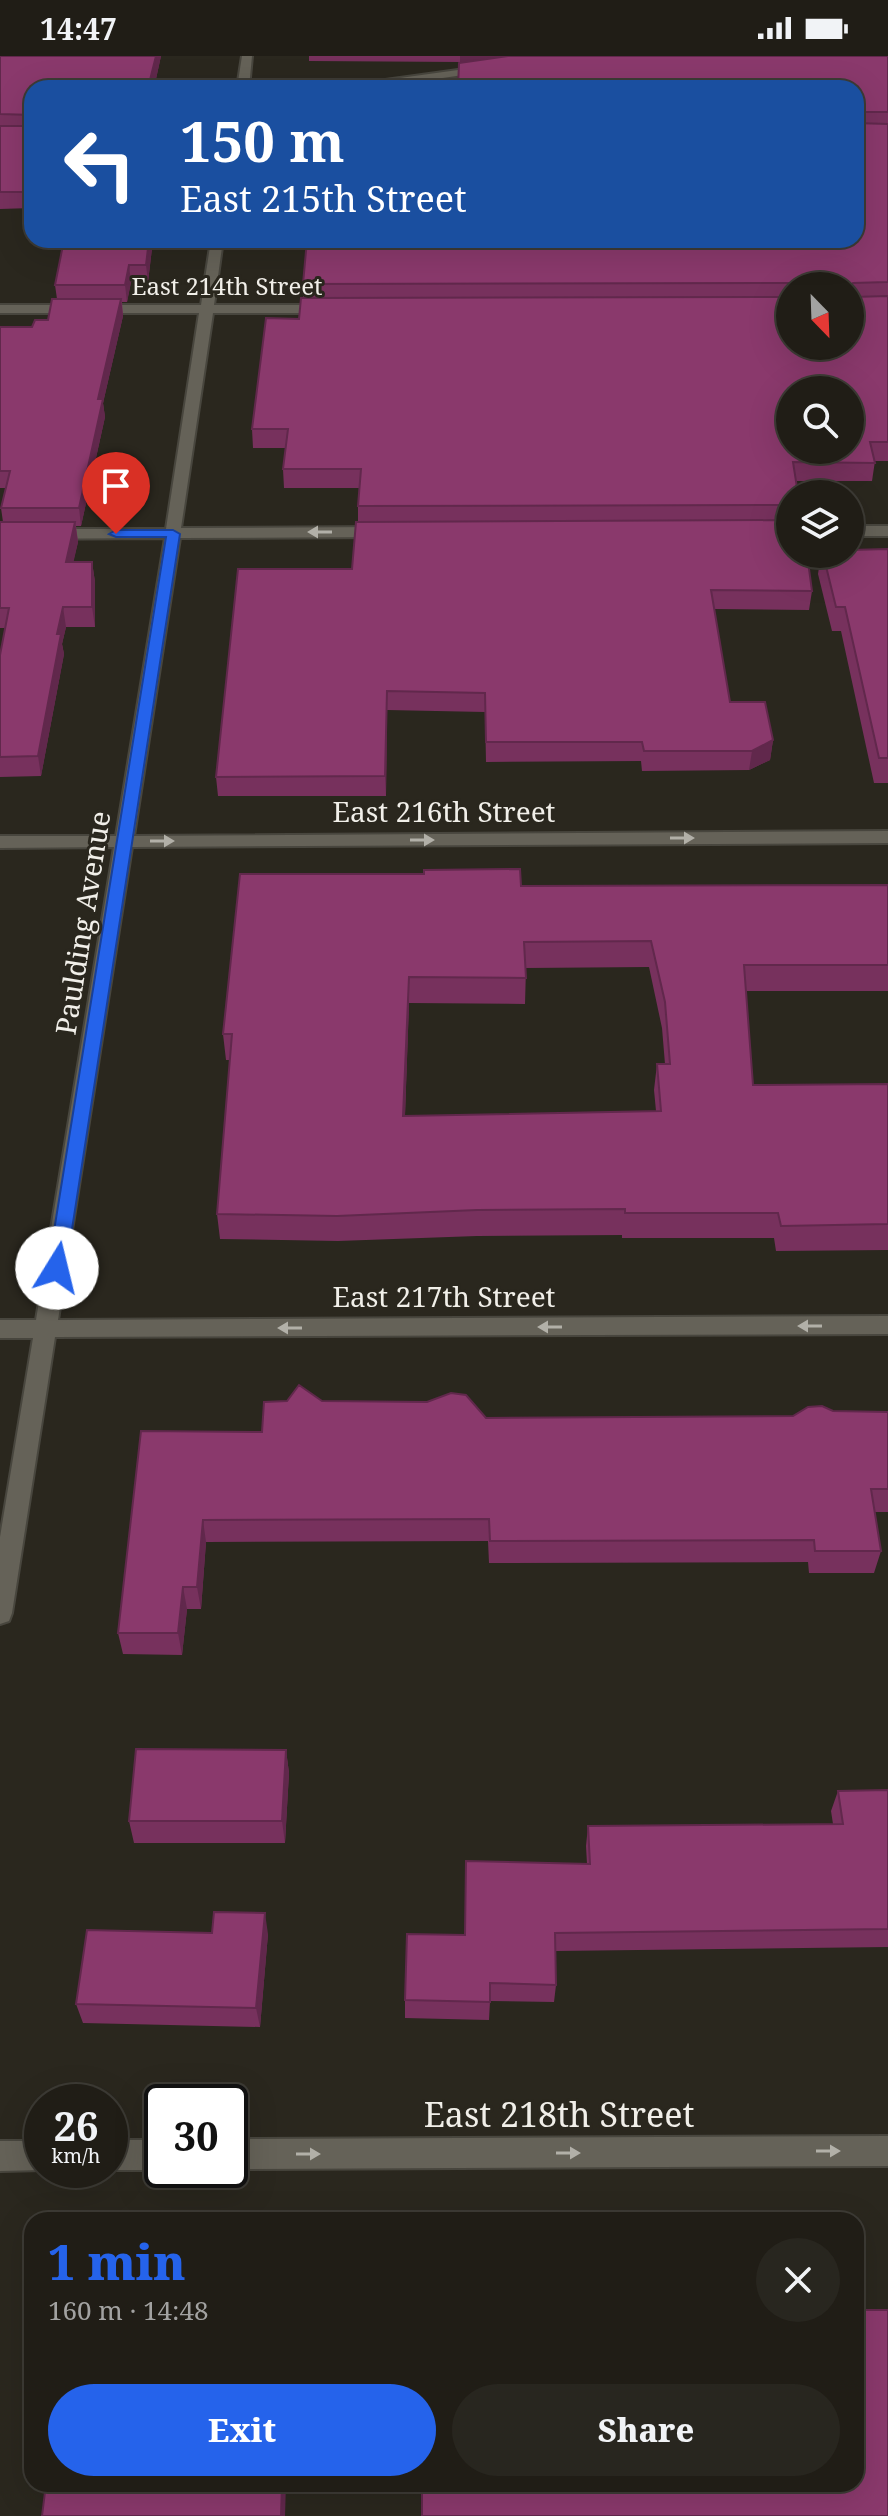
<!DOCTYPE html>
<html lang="en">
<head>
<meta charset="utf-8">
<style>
  :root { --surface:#201d16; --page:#28261f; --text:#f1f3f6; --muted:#a2a2a1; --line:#3d3b35; --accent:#2563eb }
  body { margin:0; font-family:"Noto Serif",serif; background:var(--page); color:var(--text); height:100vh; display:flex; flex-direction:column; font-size:30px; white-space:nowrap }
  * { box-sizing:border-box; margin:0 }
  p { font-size:26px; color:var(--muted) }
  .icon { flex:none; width:44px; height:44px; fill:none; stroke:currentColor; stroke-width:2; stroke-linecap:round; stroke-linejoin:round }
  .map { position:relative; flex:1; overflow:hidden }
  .details { position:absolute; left:24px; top:2156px; width:840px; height:280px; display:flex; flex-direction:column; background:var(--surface); border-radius:24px; box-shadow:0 8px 32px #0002,0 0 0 2px var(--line) }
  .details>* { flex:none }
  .hud { position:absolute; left:24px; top:24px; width:840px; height:168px; border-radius:24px; box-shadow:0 8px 32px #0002,0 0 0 2px var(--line); background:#1a4fa0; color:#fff; overflow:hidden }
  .needle { width:52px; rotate:157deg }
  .tools { position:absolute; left:776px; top:216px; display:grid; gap:16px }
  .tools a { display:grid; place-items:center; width:88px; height:88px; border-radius:50%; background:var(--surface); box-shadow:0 8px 32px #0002,0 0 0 2px var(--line); font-size:40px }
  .speed { position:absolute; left:24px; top:2028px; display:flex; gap:16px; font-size:40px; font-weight:700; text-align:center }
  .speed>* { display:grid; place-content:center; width:104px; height:104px; border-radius:50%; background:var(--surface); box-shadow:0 8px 32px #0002,0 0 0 2px var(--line); line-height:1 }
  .speed small { font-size:20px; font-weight:400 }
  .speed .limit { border:4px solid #111; border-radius:12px; background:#fff; color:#111 }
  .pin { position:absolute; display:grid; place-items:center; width:68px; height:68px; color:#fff; margin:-82px -34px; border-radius:50% 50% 50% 0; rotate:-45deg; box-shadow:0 0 8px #0007 }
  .pin .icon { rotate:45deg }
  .me { position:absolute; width:88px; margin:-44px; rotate:9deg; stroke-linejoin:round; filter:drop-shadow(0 0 6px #0008) }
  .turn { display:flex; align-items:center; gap:28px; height:168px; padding:0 24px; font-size:36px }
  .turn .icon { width:104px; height:104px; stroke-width:2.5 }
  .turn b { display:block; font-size:56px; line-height:68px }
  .round { display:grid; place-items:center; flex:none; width:84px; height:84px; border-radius:42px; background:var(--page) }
  .headline { display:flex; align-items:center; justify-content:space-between; height:136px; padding:0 24px }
  h1 { font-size:48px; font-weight:800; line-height:60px; color:var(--accent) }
  .primary-button { display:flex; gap:16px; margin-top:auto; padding:16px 24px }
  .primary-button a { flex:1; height:92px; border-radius:48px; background:var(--accent); color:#fff; font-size:32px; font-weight:800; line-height:92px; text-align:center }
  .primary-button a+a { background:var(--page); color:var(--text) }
  .status { display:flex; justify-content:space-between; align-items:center; height:56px; padding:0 40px; background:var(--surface); direction:ltr }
  .status svg { height:22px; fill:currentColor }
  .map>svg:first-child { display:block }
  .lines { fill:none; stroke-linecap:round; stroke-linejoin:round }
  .minor-casing { stroke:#48463e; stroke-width:4 }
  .minor { fill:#656258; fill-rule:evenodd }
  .wall { fill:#77315d; fill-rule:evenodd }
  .shaded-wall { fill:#61284c }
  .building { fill:#8a396c; stroke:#61284c; stroke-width:2; fill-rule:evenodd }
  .oneway { fill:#b2b0a8 }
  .route { fill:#2563eb; stroke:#184099; stroke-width:2 }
  .labels { text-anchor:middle; stroke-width:6; stroke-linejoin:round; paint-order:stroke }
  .far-street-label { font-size:24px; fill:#f1efe9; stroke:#2a271e }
  .street-label { font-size:28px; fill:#f1efe9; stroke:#2a271e }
  .near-street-label { font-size:34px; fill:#f1efe9; stroke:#2a271e }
</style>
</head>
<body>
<div class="status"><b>14:47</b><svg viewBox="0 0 49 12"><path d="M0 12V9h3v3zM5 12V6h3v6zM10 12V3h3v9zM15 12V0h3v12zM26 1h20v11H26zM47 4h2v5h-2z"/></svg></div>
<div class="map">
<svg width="888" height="2460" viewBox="0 0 888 2460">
  <rect width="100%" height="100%" fill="#2a271e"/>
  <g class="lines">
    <g class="minor-casing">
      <path id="minor" d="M 242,0 L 252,0 L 249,32 L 237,32 Z
        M 487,10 L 491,11 L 491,15 L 373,32 L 343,32 L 349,29 Z
        M 211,184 L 223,184 L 214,249 L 327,249 L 334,253 L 327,257 L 213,257 L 181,472 L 385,471 L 393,476 L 385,481 L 180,482 L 134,780 L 888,775 L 888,787 L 132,791 L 58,1264 L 888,1260 L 888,1278 L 55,1281 L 12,1557 L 9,1565 L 0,1568 L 0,1481 L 33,1282 L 0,1282 L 0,1264 L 36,1264 L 114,791 L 0,792 L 0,780 L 116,780 L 165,482 L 0,483 L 0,473 L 166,473 L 199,257 L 0,257 L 0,249 L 201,249 Z
        M 850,470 L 888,470 L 888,480 L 850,480 Z
        M 888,2080 L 888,2110 L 230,2113 L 230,2083 Z
        M 110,2084 L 162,2084 L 162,2114 L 110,2114 Z
        M 0,2085 L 42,2085 L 44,2114 L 0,2115 Z"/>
    </g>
    <use href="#minor" class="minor"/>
  </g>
  <path class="wall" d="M 0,0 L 161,0 L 154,32 L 32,32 L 32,152 L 0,153 Z
    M 309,0 L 888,0 L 888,405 L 875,405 L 872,425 L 796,425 L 790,438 L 790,498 L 812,535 L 809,554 L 714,553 L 730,646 L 773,684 L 770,704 L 749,714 L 642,715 L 641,705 L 486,706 L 485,656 L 387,654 L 386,740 L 218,740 L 216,721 L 352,513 L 358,466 L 358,450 L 360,432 L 284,432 L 283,413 L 286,392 L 253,392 L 252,373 L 299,263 L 303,242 L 303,228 L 856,184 L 458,32 L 460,6 L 309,5 ZM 790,230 L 850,230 L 790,290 Z
    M 64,184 L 153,184 L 148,226 L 131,226 L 127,246 L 122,246 L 123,260 L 103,347 L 105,361 L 81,470 L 76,470 L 78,486 L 73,506 L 92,506 L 95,526 L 95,571 L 66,571 L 62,588 L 64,598 L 41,720 L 0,721 L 0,599 L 5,572 L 0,572 L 0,466 L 3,466 L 1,452 L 6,432 L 0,432 L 0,271 L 32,271 L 48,264 L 57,243 L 55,229 Z
    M 888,493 L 888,727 L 874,727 L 841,575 L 832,575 L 818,518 L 821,498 L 850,498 Z
    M 888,829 L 888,935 L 746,935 L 753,1029 L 888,1028 L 888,1194 L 776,1195 L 774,1182 L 622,1182 L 622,1179 L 477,1180 L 338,1185 L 220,1183 L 217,1158 L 230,1004 L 226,1004 L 223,978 L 521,830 ZM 649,911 L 662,972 L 665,1008 L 657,1008 L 654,1034 L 656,1055 L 405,1060 L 409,947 L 525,948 L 526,912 Z
    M 322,1345 L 486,1362 L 793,1360 L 833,1355 L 888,1356 L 888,1456 L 875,1456 L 881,1495 L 874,1517 L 809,1517 L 808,1506 L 489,1507 L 488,1485 L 206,1486 L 201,1553 L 187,1553 L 182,1599 L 123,1598 L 118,1577 L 262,1376 Z
    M 286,1694 L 289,1717 L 285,1787 L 134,1787 L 129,1765 Z
    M 888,1734 L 888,1891 L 555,1895 L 556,1929 L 554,1946 L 490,1945 L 489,1964 L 405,1962 L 405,1944 L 465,1879 L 587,1808 L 586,1790 L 588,1770 L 833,1768 L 831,1755 L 838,1735 Z
    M 212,1877 L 268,1878 L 260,1971 L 83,1967 L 76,1948 Z"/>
  <path class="shaded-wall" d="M 156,0 L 161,0 L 154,32 L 148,32 Z
    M 460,0 L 534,0 L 460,10 Z
    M 149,184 L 153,184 L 148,226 L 146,209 Z
    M 129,209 L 131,226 L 127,246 L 125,229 Z
    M 121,243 L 123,260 L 103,347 L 105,361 L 81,470 L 79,452 L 98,343 Z
    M 75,466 L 78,486 L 69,526 L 66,506 Z
    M 92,506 L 95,526 L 95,571 L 92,551 Z
    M 63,551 L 66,571 L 62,588 L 64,598 L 41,720 L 38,700 L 57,578 Z
    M 387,635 L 387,654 L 386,740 L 385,720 Z
    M 773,684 L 770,704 L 749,714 L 752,695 Z
    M 409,921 L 409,947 L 404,1086 L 403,1060 Z
    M 203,1464 L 206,1486 L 201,1553 L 197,1531 Z
    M 183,1531 L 187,1553 L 182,1599 L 178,1577 Z
    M 286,1694 L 289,1717 L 285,1787 L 282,1765 Z
    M 265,1857 L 268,1878 L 260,1971 L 256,1952 Z
    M 282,2428 L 286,2428 L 285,2460 L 281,2460 Z"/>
  <path class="building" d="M 0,0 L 156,0 L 148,32 L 32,32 L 32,136 L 0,136 L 0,70 L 30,70 L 32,59 L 0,58 Z
    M 508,0 L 888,0 L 888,56 L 858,56 L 856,67 L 888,68 L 888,226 L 853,227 L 850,230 L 795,230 L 792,227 L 303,228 L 307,184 L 856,184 L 856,32 L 458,32 L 459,7 Z
    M 64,184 L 149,184 L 146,209 L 129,209 L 125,229 L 55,229 Z
    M 850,232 L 853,241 L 888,240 L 888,386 L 870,386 L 875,407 L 793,406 L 798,438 L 790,438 L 790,449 L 358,450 L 361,413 L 283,413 L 288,373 L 252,373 L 266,262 L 299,263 L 301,242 L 790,241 L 790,290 L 850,290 ZM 790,334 L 850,334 L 850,394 L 790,394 Z
    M 52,243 L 121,243 L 98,343 L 103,343 L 79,452 L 1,452 L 10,415 L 0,415 L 0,271 L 32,271 L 35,264 L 48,264 Z
    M 790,464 L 790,498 L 807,498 L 812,535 L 711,534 L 730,646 L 765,646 L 773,684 L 752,695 L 644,695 L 642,686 L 486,686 L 485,637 L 387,635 L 385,720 L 216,721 L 238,513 L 352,513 L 356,466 Z
    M 0,466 L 75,466 L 66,506 L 92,506 L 92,551 L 63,551 L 57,578 L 61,578 L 38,700 L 0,701 L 0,599 L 9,552 L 0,552 Z
    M 888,493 L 888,702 L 879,702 L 845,551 L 836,551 L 823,498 L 850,498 L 850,494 Z
    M 520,813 L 521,830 L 888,829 L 888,909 L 744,909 L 753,1029 L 888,1028 L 888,1168 L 781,1170 L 778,1157 L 625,1157 L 625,1153 L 477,1154 L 337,1160 L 217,1158 L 232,978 L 223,978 L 240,818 L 424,818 L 424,814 ZM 651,885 L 665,946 L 670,1008 L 657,1008 L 661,1055 L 403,1060 L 409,921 L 526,922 L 524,886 Z
    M 299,1329 L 322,1345 L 427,1346 L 451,1337 L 466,1339 L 486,1362 L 793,1360 L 808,1351 L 822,1350 L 833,1355 L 888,1356 L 888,1433 L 871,1433 L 881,1495 L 815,1495 L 814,1484 L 490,1485 L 489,1463 L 203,1464 L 197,1531 L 183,1531 L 178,1577 L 118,1577 L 141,1375 L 262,1376 L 264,1346 L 287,1345 Z
    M 136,1693 L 286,1694 L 282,1765 L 129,1765 Z
    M 888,1734 L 888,1873 L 555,1877 L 556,1929 L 490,1927 L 490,1946 L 405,1944 L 407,1878 L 465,1879 L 466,1805 L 590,1808 L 588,1770 L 843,1768 L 838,1735 Z
    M 214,1856 L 265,1857 L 256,1952 L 76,1948 L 87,1874 L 212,1877 Z
    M 856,2254 L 888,2254 L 888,2460 L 422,2460 L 422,2428 L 856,2428 Z
    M 46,2428 L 282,2428 L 281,2460 L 42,2460 Z"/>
  <defs><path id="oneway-solid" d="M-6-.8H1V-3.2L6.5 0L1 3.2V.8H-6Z" transform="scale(2)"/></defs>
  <g class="oneway">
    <use href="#oneway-solid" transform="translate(320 476) rotate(180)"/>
    <use href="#oneway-solid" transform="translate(682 782)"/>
    <use href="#oneway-solid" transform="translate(422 784)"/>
    <use href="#oneway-solid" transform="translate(162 785)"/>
    <use href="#oneway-solid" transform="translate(810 1270) rotate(180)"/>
    <use href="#oneway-solid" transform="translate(550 1271) rotate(180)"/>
    <use href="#oneway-solid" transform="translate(290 1272) rotate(180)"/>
    <use href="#oneway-solid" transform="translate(828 2095)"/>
    <use href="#oneway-solid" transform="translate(568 2097)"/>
    <use href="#oneway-solid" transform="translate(308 2098)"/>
  </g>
  <path class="route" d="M 173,474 L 180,478 L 66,1212 L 57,1219 L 48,1212 L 166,481 L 116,481 L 109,478 L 116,474 Z"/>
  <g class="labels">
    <g class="far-street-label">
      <text x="227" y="239">East 214th Street</text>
    </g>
    <g class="street-label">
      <text x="444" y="766">East 216th Street</text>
      <text transform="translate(83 867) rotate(-81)" y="10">Paulding Avenue</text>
      <text x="444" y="1251">East 217th Street</text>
    </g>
    <g class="near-street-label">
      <text x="559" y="2071">East 218th Street</text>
    </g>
  </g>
</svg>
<div class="tools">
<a><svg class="needle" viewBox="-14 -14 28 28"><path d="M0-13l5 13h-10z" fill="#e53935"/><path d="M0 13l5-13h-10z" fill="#a2a2a1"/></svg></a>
<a><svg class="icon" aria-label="search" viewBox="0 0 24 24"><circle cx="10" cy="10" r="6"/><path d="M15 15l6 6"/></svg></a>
<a><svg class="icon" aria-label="layers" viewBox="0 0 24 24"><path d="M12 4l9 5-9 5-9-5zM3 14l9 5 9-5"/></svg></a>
</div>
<div class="speed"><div>26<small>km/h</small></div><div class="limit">30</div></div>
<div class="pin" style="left:116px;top:478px;background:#d93025"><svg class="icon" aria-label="arrive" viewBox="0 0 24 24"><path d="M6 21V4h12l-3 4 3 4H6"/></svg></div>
<svg class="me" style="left:57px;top:1212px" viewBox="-20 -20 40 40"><circle r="19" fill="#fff"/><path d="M0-13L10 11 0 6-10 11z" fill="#2563eb"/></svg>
<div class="hud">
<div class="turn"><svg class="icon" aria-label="left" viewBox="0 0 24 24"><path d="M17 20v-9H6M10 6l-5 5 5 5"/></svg><div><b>150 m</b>East 215th Street</div></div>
</div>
<section class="details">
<div class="headline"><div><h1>1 min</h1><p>160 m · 14:48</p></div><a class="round"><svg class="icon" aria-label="close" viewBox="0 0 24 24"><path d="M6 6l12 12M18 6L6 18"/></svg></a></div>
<div class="primary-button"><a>Exit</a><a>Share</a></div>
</section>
</div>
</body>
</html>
